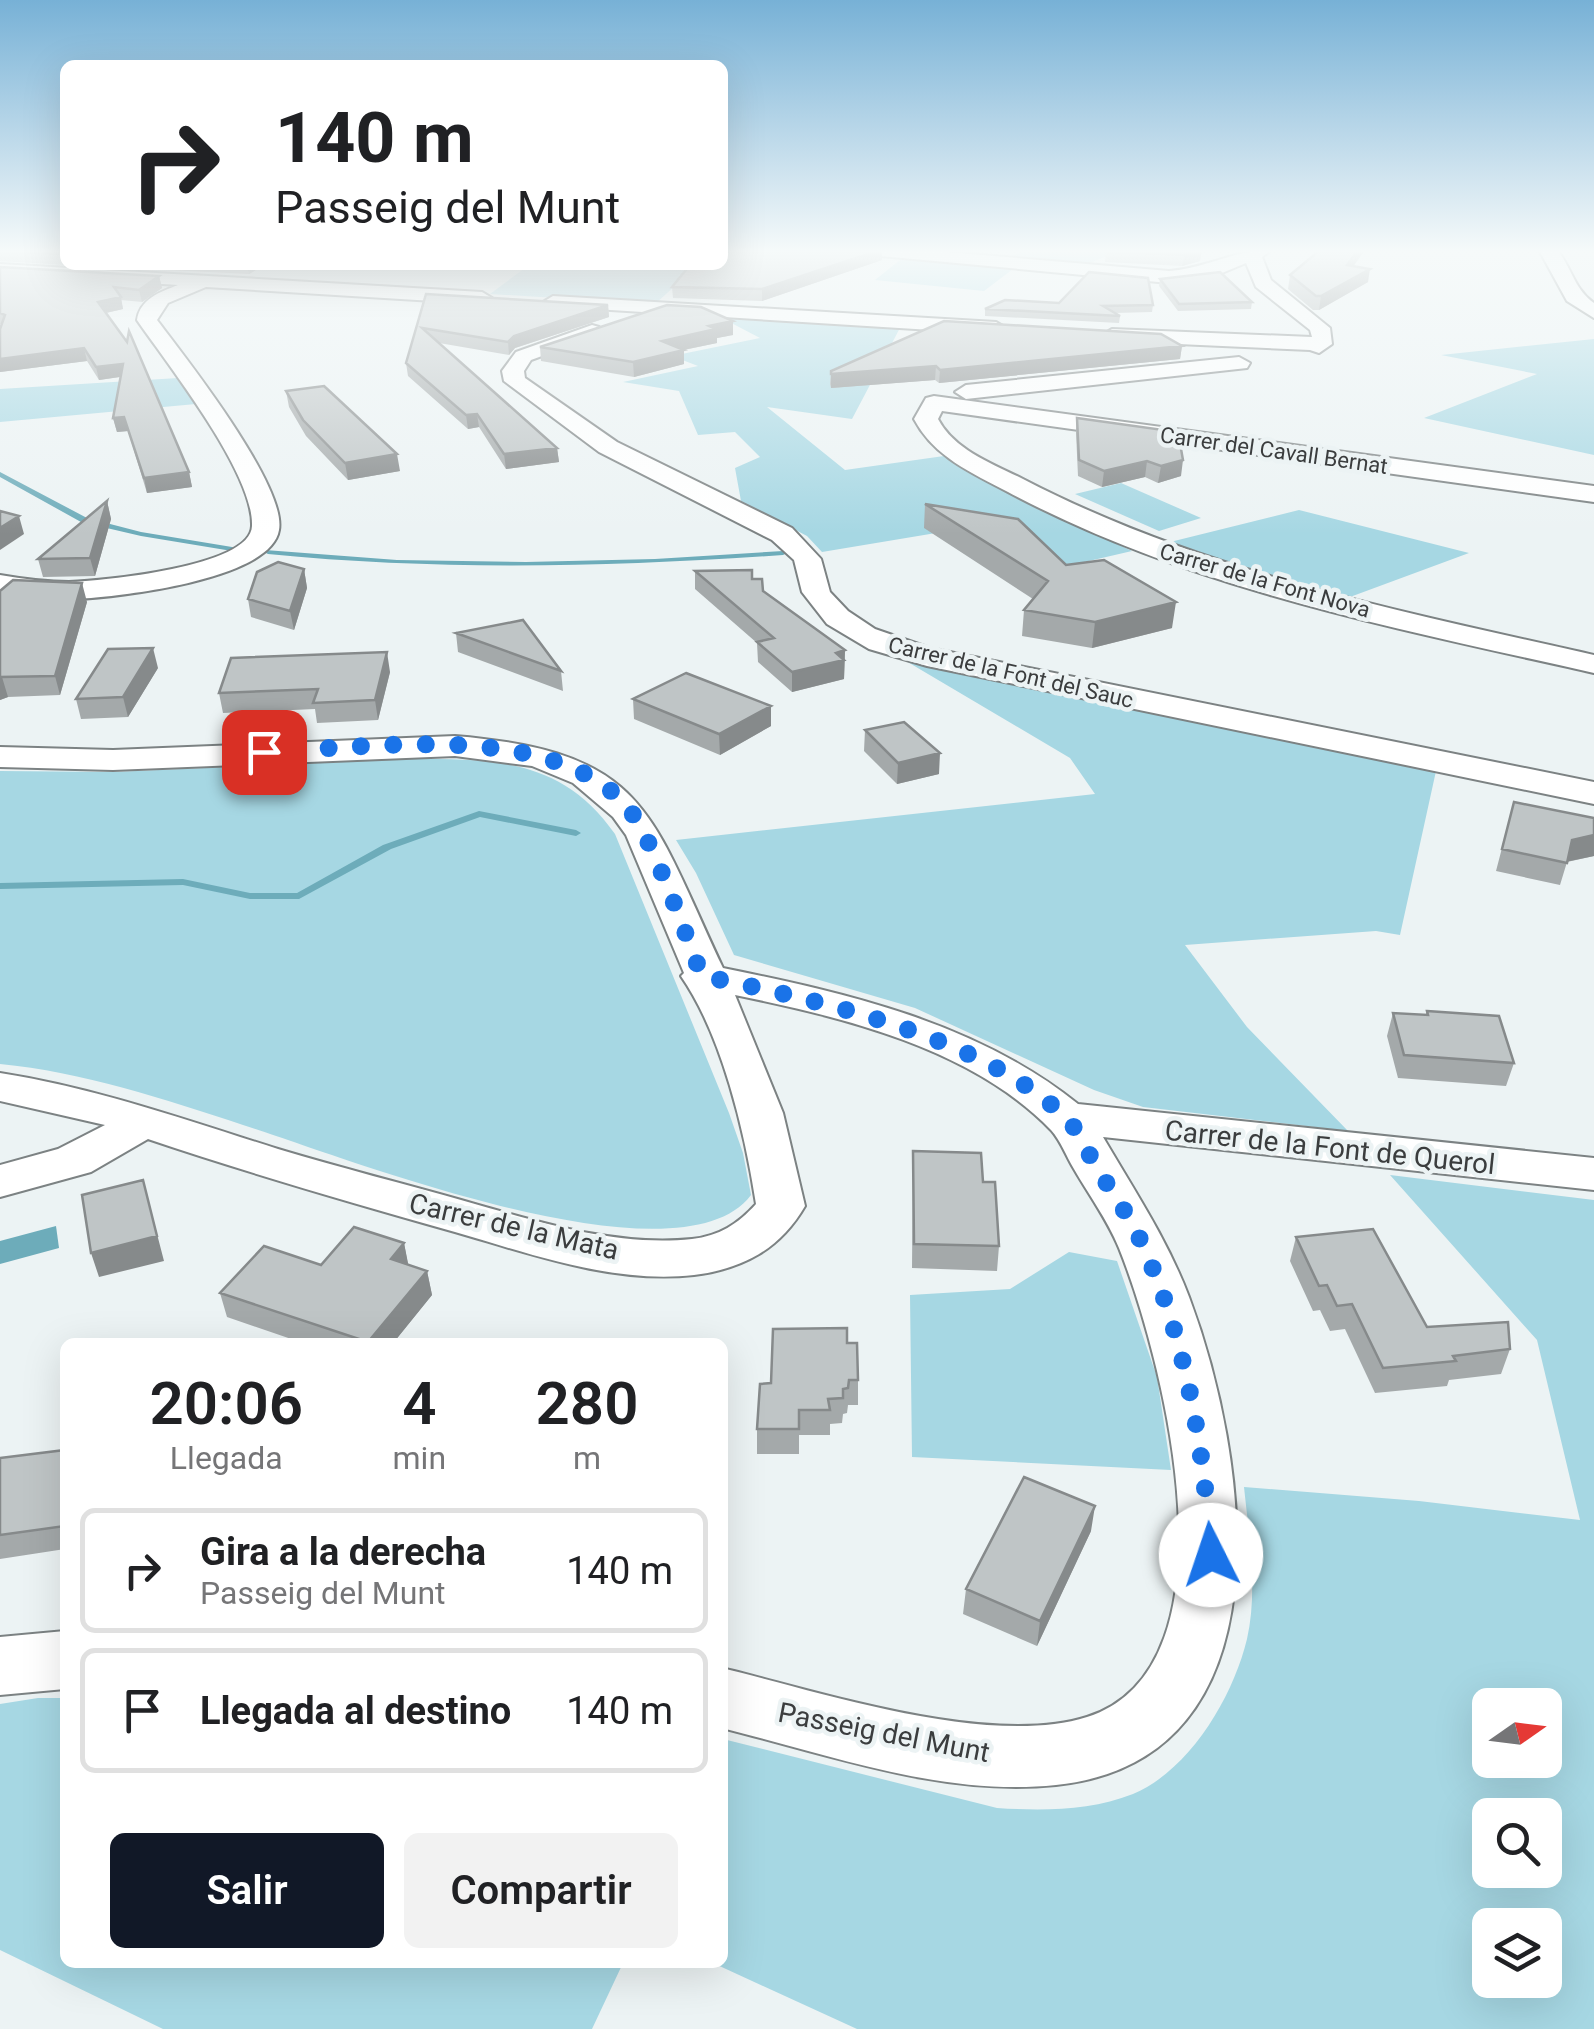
<!DOCTYPE html>
<html lang="es">
<head>
<meta charset="utf-8">
<style>
  :root { --surface:#fff; --page:#f2f2f2; --text:#202124; --muted:#757577; --line:#e0e0e0; --accent:#111827 }
  body { margin:0; font-family:Roboto,sans-serif; background:var(--page); color:var(--text); height:100vh; display:flex; flex-direction:column; font-size:38px; white-space:nowrap }
  * { box-sizing:border-box; margin:0 }
  p { font-size:32px; color:var(--muted) }
  .icon { flex:none; width:55px; height:55px; fill:none; stroke:currentColor; stroke-width:2; stroke-linecap:round; stroke-linejoin:round }
  .map { position:relative; flex:1; overflow:hidden }
  .panel { position:absolute; left:60px; top:1338px; width:668px; height:630px; display:flex; flex-direction:column; background:var(--surface); border-radius:15px; box-shadow:0 10px 40px #0002 }
  .panel>* { flex:none }
  .guide { position:absolute; left:60px; top:60px; width:668px; height:210px; border-radius:15px; box-shadow:0 10px 40px #0002; background:#fff; color:var(--text); overflow:hidden }
  .needle { width:65px; rotate:76deg }
  .fabs { position:absolute; left:1472px; top:1688px; display:grid; gap:20px }
  .fabs a { display:grid; place-items:center; width:90px; height:90px; border-radius:15px; background:var(--surface); box-shadow:0 10px 40px #0002; font-size:50px }
  .pin { position:absolute; display:grid; place-items:center; width:85px; height:85px; color:#fff; margin:-42px; border-radius:20px; box-shadow:0 5px 15px #0006 }
  .me { position:absolute; width:110px; margin:-55px; rotate:356deg; stroke-linejoin:round; filter:drop-shadow(0 0 8px #0008) }
  .turn { display:flex; align-items:center; gap:35px; height:210px; padding:0 50px; font-size:45px }
  .turn .icon { width:130px; height:130px; stroke-width:2.5 }
  .turn b { display:block; font-size:70px; line-height:85px }
  .eta { display:flex; justify-content:space-evenly; align-items:center; height:170px; text-align:center }
  .eta b { font-size:60px; font-weight:600; line-height:70px }
  .action { display:flex; gap:20px; margin-top:auto; padding:20px 50px }
  .action a { flex:1; height:115px; border-radius:15px; background:var(--accent); color:#fff; font-size:40px; font-weight:600; line-height:115px; text-align:center }
  .action a+a { background:var(--page); color:var(--text) }
  ul { padding:0; list-style:none }
  li { display:flex; align-items:center; gap:30px; height:125px; margin:0 20px 15px; padding:0 30px; border:5px solid var(--line); border-radius:15px }
  li div { flex:1 }
  li b { display:block; font-size:38px }
  li em { font-style:normal }
  .map>svg:first-child { display:block }
  .green { fill:#a6d7e3; fill-rule:evenodd }
  .water { fill:#6dacba }
  .lines { fill:none; stroke-linecap:round; stroke-linejoin:round }
  .stream { fill:#6dacba; fill-rule:evenodd }
  .minor-casing { stroke:#7c8283; stroke-width:4 }
  .minor { fill:#fff; fill-rule:evenodd }
  .wall { fill:#a4a9aa }
  .shaded-wall { fill:#868a8b }
  .building { fill:#bfc5c6; stroke:#868a8b; stroke-width:2.5 }
  .route { stroke:#1a73e8; stroke-width:18; stroke-dasharray:0 32.4 }
  .labels { text-anchor:middle; stroke-width:9; stroke-linejoin:round; paint-order:stroke }
  .far-street-label { font-size:22px; fill:#3b3d3e; stroke:#ecf3f4 }
  .street-label { font-size:28px; fill:#3b3d3e; stroke:#ecf3f4 }
</style>
</head>
<body>
<div class="map">
<svg width="1594" height="2029" viewBox="0 0 1594 2029">
  <rect width="100%" height="100%" fill="#ecf3f4"/>
  <path class="green" d="M 1026,250 L 1122,250 L 1082,266 L 1005,259 Z
    M 905,256 L 1017,266 L 984,291 L 875,280 Z
    M 529,265 L 698,265 L 655,304 L 490,294 Z
    M 716,315 L 901,326 L 852,419 L 767,407 L 845,470 L 944,456 L 1041,509 L 1132,551 L 1063,567 L 990,524 L 822,552 L 807,536 L 741,501 L 735,468 L 760,457 L 735,432 L 698,435 L 679,391 L 623,382 L 698,366 L 672,356 L 760,338 Z
    M 1594,339 L 1594,455 L 1424,418 L 1537,374 L 1441,355 Z
    M 178,378 L 196,404 L 0,422 L 0,389 Z
    M 1121,483 L 1201,518 L 1159,531 L 1075,494 Z
    M 1299,510 L 1469,553 L 1350,597 L 1162,544 Z
    M 906,661 L 1436,771 L 1400,935 L 1376,931 L 1185,945 L 1247,1027 L 1348,1131 L 1143,1107 L 1094,1090 L 915,1008 L 734,955 L 696,873 L 676,840 L 1095,794 L 1070,758 Z
    M 409,759 C 494,759 562,758 615,834 L 729,1113 L 743,1153 L 751,1195 C 679,1291 339,1155 243,1125 C 165,1099 82,1072 0,1064 L 0,771 L 113,772 Z
    M 1390,1175 L 1594,1200 L 1594,2029 L 857,2029 L 713,1963 L 722,1962 L 723,1739 L 997,1808 C 1042,1811 1090,1811 1133,1794 C 1190,1770 1233,1697 1247,1639 C 1258,1591 1249,1535 1244,1487 L 1419,1501 L 1580,1520 L 1537,1340 ZM 1490,1705 L 1545,1705 L 1545,1760 L 1490,1760 ZM 1490,1815 L 1545,1815 L 1545,1870 L 1490,1870 ZM 1490,1925 L 1545,1925 L 1545,1980 L 1490,1980 Z
    M 1069,1252 L 1117,1261 L 1157,1377 L 1171,1470 L 912,1457 L 910,1295 L 1010,1289 Z
    M 38,1698 L 65,1698 L 65,1962 L 623,1963 L 592,2029 L 163,2029 L 0,1950 L 0,1704 Z"/>
  <path class="water" d="M 56,1226 L 59,1248 L 0,1264 L 0,1241 Z"/>
  <g class="lines">
    <path class="stream" d="M 0,472 L 87,518 L 141,532 L 232,547 L 236,549 L 232,551 L 141,536 L 81,522 L 0,477 Z
      M 265,550 L 397,560 L 526,562 L 655,559 L 783,551 L 787,553 L 783,555 C 611,567 440,571 268,554 L 264,552 Z
      M 479,811 L 576,830 L 581,833 L 576,836 L 480,817 L 391,849 L 299,899 L 250,899 L 183,885 L 0,889 L 0,883 L 183,879 L 250,893 L 297,893 L 383,845 Z"/>
    <g class="minor-casing">
      <path id="minor" d="M 861,250 L 924,250 L 1169,271 C 1207,268 1234,250 1271,250 L 1262,257 L 1271,280 L 1330,328 L 1332,344 L 1319,353 L 1310,350 L 1112,341 L 1102,335 L 1112,329 L 1312,337 L 1310,330 L 1256,287 L 1246,263 L 1210,278 L 1169,283 L 870,255 Z
        M 1539,250 L 1557,250 C 1572,268 1574,289 1594,303 L 1594,318 L 1567,301 Z
        M 0,264 L 482,292 L 492,298 L 482,304 L 206,287 L 168,303 L 157,320 C 185,357 287,486 279,530 C 271,580 118,597 76,599 C 51,600 25,596 0,593 L 0,575 C 23,579 46,582 69,582 C 101,581 251,567 252,526 C 254,473 168,365 137,320 C 140,299 160,292 178,285 L 0,274 Z
        M 553,296 L 996,322 L 1006,328 L 996,334 L 546,306 L 543,302 Z
        M 592,325 L 599,327 L 599,335 L 531,360 L 524,371 L 525,378 L 617,442 L 792,528 L 821,559 L 830,592 L 848,611 L 875,629 L 930,648 L 1594,782 L 1594,804 L 927,666 L 869,649 L 827,624 L 802,592 L 794,560 L 772,540 L 599,452 L 504,381 L 502,371 L 516,352 Z
        M 1239,357 L 1250,363 L 1247,368 L 966,399 L 955,392 L 966,385 Z
        M 934,396 L 1594,486 L 1594,502 L 942,411 L 938,419 C 954,450 993,464 1023,479 C 1202,572 1399,611 1594,655 L 1594,673 C 1395,628 1190,589 1008,492 C 972,473 934,457 914,419 L 926,398 Z
        M 455,736 C 647,752 649,811 723,968 C 848,993 977,1023 1078,1104 L 1594,1158 L 1594,1190 L 1103,1137 C 1134,1190 1167,1239 1189,1297 C 1248,1454 1295,1760 1056,1785 C 944,1797 830,1755 722,1728 L 722,1668 C 821,1692 989,1748 1087,1717 C 1244,1667 1162,1355 1119,1248 C 1107,1219 1089,1195 1074,1169 C 1066,1156 1061,1141 1051,1130 C 972,1048 842,1017 735,995 L 783,1113 L 805,1206 C 780,1249 743,1269 694,1275 C 613,1284 531,1254 455,1232 C 352,1203 249,1173 148,1139 L 91,1172 L 0,1197 L 0,1165 L 58,1149 L 105,1125 L 0,1101 L 0,1073 C 96,1088 186,1120 278,1149 C 341,1168 405,1184 468,1202 C 540,1222 616,1247 692,1239 C 719,1236 738,1224 756,1204 C 745,1132 722,1035 681,976 L 684,973 L 626,835 L 613,817 L 573,783 L 532,766 L 455,756 L 113,770 L 0,767 L 0,747 L 113,750 Z
        M 65,1631 L 65,1689 L 0,1695 L 0,1637 Z"/>
    </g>
    <use href="#minor" class="minor"/>
  </g>
  <path class="wall" d="M 0,250 L 65,250 L 65,265 L 0,261 Z
    M 1201,250 L 1200,261 L 1182,266 L 1105,262 L 1106,251 Z
    M 882,260 L 762,301 L 673,298 L 672,287 Z
    M 69,265 L 261,265 L 261,267 L 249,274 Z
    M 1353,266 L 1368,282 L 1319,310 L 1313,310 L 1288,289 L 1290,275 Z
    M 0,267 L 159,276 L 162,288 L 142,302 L 121,300 L 123,309 L 106,313 L 189,472 L 192,487 L 147,493 L 128,431 L 117,432 L 113,418 L 120,377 L 99,380 L 87,361 L 0,372 L 0,329 L 1,324 L 0,324 Z
    M 1160,279 L 1252,302 L 1251,309 L 1178,311 L 1159,286 Z
    M 426,294 L 608,305 L 609,317 L 515,348 L 509,355 L 439,343 L 557,448 L 559,462 L 506,469 L 479,427 L 468,429 L 408,376 L 406,363 Z
    M 1059,303 L 1153,305 L 1152,312 L 1114,313 L 1120,316 L 1119,323 L 985,316 L 985,309 Z
    M 733,335 L 717,338 L 717,343 L 684,350 L 684,364 L 634,377 L 541,361 L 540,347 Z
    M 1182,346 L 1180,359 L 939,383 L 935,380 L 831,388 L 830,384 L 831,371 Z
    M 286,391 L 400,471 L 348,480 L 306,436 L 289,407 Z
    M 1077,418 L 1181,476 L 1158,483 L 1145,477 L 1102,487 L 1078,476 L 1076,433 Z
    M 107,501 L 111,519 L 95,576 L 43,577 L 38,559 Z
    M 925,504 L 1066,565 L 1172,628 L 1092,648 L 1022,636 L 1024,610 L 1033,599 L 924,528 Z
    M 304,569 L 307,588 L 294,630 L 251,617 L 248,599 Z
    M 695,571 L 752,579 L 763,591 L 845,650 L 844,679 L 792,692 L 758,662 L 757,643 L 695,589 Z
    M 0,591 L 87,602 L 60,695 L 8,697 L 0,700 Z
    M 456,633 L 561,671 L 563,691 L 458,652 Z
    M 158,668 L 128,717 L 81,719 L 76,699 Z
    M 390,672 L 378,720 L 317,723 L 315,709 L 223,713 L 219,693 Z
    M 633,699 L 771,726 L 720,755 L 634,719 Z
    M 865,730 L 939,774 L 897,784 L 864,751 Z
    M 1514,802 L 1594,818 L 1594,856 L 1567,862 L 1560,885 L 1496,871 Z
    M 1427,1011 L 1514,1063 L 1506,1086 L 1398,1078 L 1387,1036 L 1393,1013 L 1426,1015 Z
    M 913,1151 L 999,1246 L 997,1271 L 912,1268 Z
    M 1296,1237 L 1427,1327 L 1510,1349 L 1501,1374 L 1449,1380 L 1447,1386 L 1375,1393 L 1345,1329 L 1330,1331 L 1320,1310 L 1313,1311 L 1290,1261 Z
    M 404,1243 L 408,1265 L 427,1271 L 432,1295 L 394,1342 L 300,1342 L 227,1317 L 220,1293 Z
    M 847,1343 L 858,1380 L 858,1405 L 848,1405 L 847,1413 L 843,1414 L 842,1423 L 830,1424 L 830,1435 L 799,1435 L 799,1454 L 757,1454 L 757,1429 Z
    M 65,1450 L 65,1549 L 0,1559 L 0,1458 Z
    M 1091,1531 L 1037,1646 L 963,1614 L 966,1589 Z"/>
  <path class="shaded-wall" d="M 882,250 L 882,260 L 762,301 L 762,289 Z
    M 1202,250 L 1200,261 L 1182,266 L 1184,255 Z
    M 1358,250 L 1365,250 L 1345,278 L 1347,265 Z
    M 247,265 L 261,265 L 261,267 L 249,274 Z
    M 1370,269 L 1368,282 L 1319,310 L 1321,296 Z
    M 159,276 L 162,288 L 142,302 L 139,290 Z
    M 121,297 L 123,309 L 101,314 L 98,302 Z
    M 608,305 L 609,317 L 515,348 L 509,355 L 508,342 L 514,336 Z
    M 733,321 L 733,335 L 717,338 L 717,343 L 663,354 L 662,341 L 709,326 Z
    M 1182,346 L 1180,359 L 939,383 L 940,370 Z
    M 84,348 L 87,361 L 0,372 L 0,359 Z
    M 684,350 L 684,364 L 634,377 L 633,362 Z
    M 123,364 L 126,376 L 99,380 L 96,367 Z
    M 936,366 L 935,380 L 831,388 L 831,374 Z
    M 477,414 L 479,427 L 468,429 L 466,415 Z
    M 124,417 L 128,431 L 117,432 L 113,418 Z
    M 557,448 L 559,462 L 506,469 L 504,454 Z
    M 397,454 L 400,471 L 348,480 L 345,463 Z
    M 1183,460 L 1181,476 L 1158,483 L 1161,466 Z
    M 1147,461 L 1145,477 L 1102,487 L 1104,471 Z
    M 189,472 L 192,487 L 147,493 L 144,478 Z
    M 107,501 L 111,519 L 95,576 L 90,558 Z
    M 19,516 L 24,534 L 0,550 L 0,528 Z
    M 304,569 L 307,588 L 294,630 L 290,611 Z
    M 82,583 L 87,602 L 60,695 L 55,676 Z
    M 1176,602 L 1172,628 L 1092,648 L 1095,622 Z
    M 153,648 L 158,668 L 128,717 L 123,697 Z
    M 845,650 L 844,679 L 792,692 L 792,672 L 836,653 Z
    M 387,652 L 390,672 L 378,720 L 375,700 Z
    M 0,677 L 2,677 L 8,697 L 0,700 Z
    M 771,706 L 771,726 L 720,755 L 719,734 Z
    M 940,753 L 939,774 L 897,784 L 898,763 Z
    M 1594,835 L 1594,856 L 1565,862 L 1572,840 Z
    M 143,1180 L 164,1261 L 99,1277 L 91,1253 Z
    M 404,1243 L 409,1268 L 391,1259 Z
    M 427,1271 L 432,1295 L 394,1342 L 368,1342 Z
    M 1095,1506 L 1091,1531 L 1037,1646 L 1040,1621 Z"/>
  <path class="building" d="M 0,250 L 65,250 L 65,254 Z
    M 722,250 L 880,250 L 762,289 L 672,287 L 690,265 L 722,265 Z
    M 1109,250 L 1202,250 L 1184,255 L 1106,251 Z
    M 1320,250 L 1358,250 L 1347,265 L 1370,269 L 1321,296 L 1316,296 L 1290,275 Z
    M 0,267 L 159,276 L 139,290 L 114,287 L 121,297 L 98,302 L 127,342 L 129,331 L 189,472 L 144,478 L 124,417 L 113,418 L 123,364 L 96,367 L 84,348 L 0,359 L 0,329 L 5,315 L 0,313 Z
    M 1089,272 L 1148,278 L 1153,305 L 1103,306 L 1120,316 L 985,309 L 1005,300 L 1059,303 Z
    M 1220,272 L 1252,302 L 1179,304 L 1160,279 Z
    M 426,294 L 608,305 L 514,336 L 508,342 L 422,328 L 557,448 L 504,454 L 477,414 L 466,415 L 406,363 Z
    M 667,305 L 701,307 L 733,321 L 709,326 L 716,329 L 662,341 L 684,350 L 633,362 L 540,347 Z
    M 944,321 L 1161,334 L 1182,346 L 940,370 L 936,366 L 831,374 L 831,371 Z
    M 324,386 L 397,454 L 345,463 L 303,420 L 286,391 Z
    M 1077,418 L 1178,432 L 1183,460 L 1161,466 L 1147,461 L 1104,471 L 1079,460 Z
    M 107,501 L 90,558 L 38,559 Z
    M 925,504 L 1018,519 L 1066,565 L 1104,560 L 1176,602 L 1095,622 L 1024,610 L 1048,581 Z
    M 0,511 L 19,516 L 0,528 Z
    M 278,562 L 304,569 L 290,611 L 248,599 L 257,572 Z
    M 752,570 L 752,579 L 762,579 L 763,591 L 845,650 L 836,653 L 844,660 L 792,672 L 757,642 L 774,638 L 695,571 Z
    M 13,580 L 82,583 L 55,676 L 0,677 L 0,591 Z
    M 523,620 L 561,671 L 456,633 Z
    M 153,648 L 123,697 L 76,699 L 108,649 Z
    M 387,652 L 375,700 L 313,703 L 318,689 L 219,693 L 231,658 Z
    M 686,673 L 771,706 L 719,734 L 633,699 Z
    M 904,722 L 940,753 L 898,763 L 865,730 Z
    M 1514,802 L 1594,818 L 1594,835 L 1572,840 L 1567,863 L 1502,849 Z
    M 1427,1011 L 1499,1016 L 1514,1063 L 1404,1055 L 1393,1013 L 1428,1015 Z
    M 913,1151 L 981,1153 L 983,1182 L 995,1182 L 999,1246 L 914,1244 Z
    M 143,1180 L 157,1236 L 91,1253 L 82,1195 Z
    M 354,1227 L 404,1243 L 391,1259 L 427,1271 L 368,1342 L 220,1293 L 264,1246 L 321,1265 Z
    M 1373,1229 L 1427,1327 L 1508,1322 L 1510,1349 L 1453,1356 L 1456,1361 L 1383,1368 L 1352,1304 L 1337,1306 L 1327,1285 L 1319,1286 L 1296,1237 Z
    M 847,1328 L 847,1343 L 857,1343 L 858,1380 L 849,1380 L 848,1388 L 843,1389 L 843,1398 L 828,1399 L 830,1410 L 799,1410 L 799,1429 L 757,1429 L 760,1384 L 771,1383 L 773,1329 Z
    M 65,1450 L 65,1526 L 0,1535 L 0,1458 Z
    M 1024,1477 L 1095,1506 L 1040,1621 L 966,1589 Z"/>
  <linearGradient id="sky" x2="0" y2="1"><stop stop-color="#77b1d6"/><stop offset="0.47" stop-color="#f6fafa"/><stop offset="1" stop-color="#f6fafa" stop-opacity="0"/></linearGradient>
  <rect width="1594" height="534" fill="url(#sky)"/>
  <g class="lines">
    <path class="route" d="M 264,752 C 367,748 546,720 624,803 C 651,831 685,935 702,976 C 811,998 984,1037 1065,1117 C 1079,1130 1087,1152 1097,1168 C 1113,1194 1131,1218 1143,1246 C 1187,1342 1204,1451 1211,1555"/>
  </g>
  <g class="labels">
    <g class="far-street-label">
      <text transform="translate(1274 450) rotate(8)" y="8">Carrer del Cavall Bernat</text>
      <text transform="translate(1265 580) rotate(16)" y="8">Carrer de la Font Nova</text>
      <text transform="translate(1011 672) rotate(13)" y="8">Carrer de la Font del Sauc</text>
    </g>
    <g class="street-label">
      <text transform="translate(1330 1147) rotate(6)" y="10">Carrer de la Font de Querol</text>
      <text transform="translate(514 1226) rotate(13)" y="10">Carrer de la Mata</text>
      <text transform="translate(884 1732) rotate(11)" y="10">Passeig del Munt</text>
    </g>
  </g>
</svg>
<div class="fabs">
<a><svg class="needle" viewBox="-14 -14 28 28"><path d="M0-13l5 13h-10z" fill="#e53935"/><path d="M0 13l5-13h-10z" fill="#757577"/></svg></a>
<a><svg class="icon" aria-label="search" viewBox="0 0 24 24"><circle cx="10" cy="10" r="6"/><path d="M15 15l6 6"/></svg></a>
<a><svg class="icon" aria-label="layers" viewBox="0 0 24 24"><path d="M12 4l9 5-9 5-9-5zM3 14l9 5 9-5"/></svg></a>
</div>
<div class="pin" style="left:264px;top:752px;background:#d93025"><svg class="icon" aria-label="arrive" viewBox="0 0 24 24"><path d="M6 21V4h12l-3 4 3 4H6"/></svg></div>
<svg class="me" style="left:1211px;top:1555px" viewBox="-20 -20 40 40"><circle r="19" fill="#fff"/><path d="M0-13L10 11 0 6-10 11z" fill="#1a73e8"/></svg>
<div class="guide">
<div class="turn"><svg class="icon" aria-label="right" viewBox="0 0 24 24"><path d="M7 20v-9h11M14 6l5 5-5 5"/></svg><div><b>140 m</b>Passeig del Munt</div></div>
</div>
<section class="panel">
<div class="eta">
<div><b>20:06</b><p>Llegada</p></div>
<div><b>4</b><p>min</p></div>
<div><b>280</b><p>m</p></div>
</div>
<ul>
<li><svg class="icon" aria-label="right" viewBox="0 0 24 24"><path d="M7 20v-9h11M14 6l5 5-5 5"/></svg><div><b>Gira a la derecha</b><p>Passeig del Munt</p></div><em>140 m</em></li>
<li><svg class="icon" aria-label="arrive" viewBox="0 0 24 24"><path d="M6 21V4h12l-3 4 3 4H6"/></svg><div><b>Llegada al destino</b></div><em>140 m</em></li>
</ul>
<div class="action"><a>Salir</a><a>Compartir</a></div>
</section>
</div>
</body>
</html>
